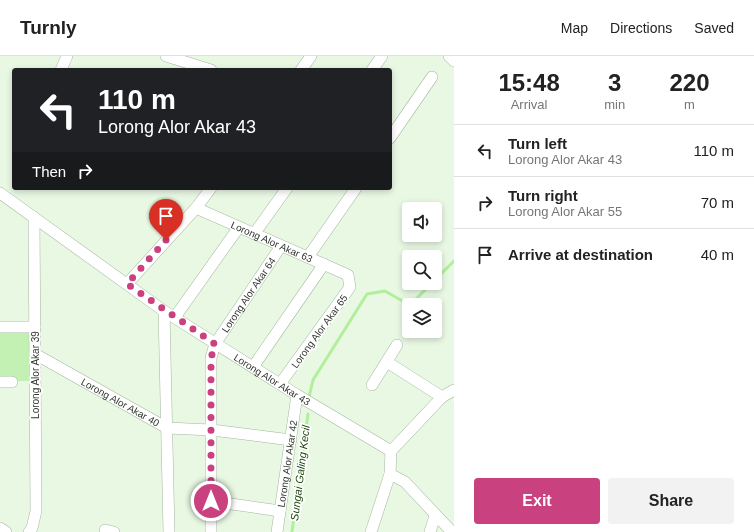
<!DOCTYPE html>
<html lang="en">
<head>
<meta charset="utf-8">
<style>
  :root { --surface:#fff; --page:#f2f2f2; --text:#222; --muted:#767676; --line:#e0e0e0; --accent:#c9417e }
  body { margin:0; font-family:Helvetica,sans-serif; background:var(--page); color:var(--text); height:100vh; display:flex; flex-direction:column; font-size:15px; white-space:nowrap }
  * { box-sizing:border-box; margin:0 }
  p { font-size:13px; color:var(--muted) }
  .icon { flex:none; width:22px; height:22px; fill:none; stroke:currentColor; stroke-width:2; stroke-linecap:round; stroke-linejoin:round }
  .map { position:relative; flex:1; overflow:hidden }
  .drawer { display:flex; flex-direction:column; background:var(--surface); width:300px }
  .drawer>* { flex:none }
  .banner { position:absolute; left:12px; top:12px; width:380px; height:122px; border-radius:4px; box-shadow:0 2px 6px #0003; background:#202124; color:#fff; overflow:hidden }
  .fabs { position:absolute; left:402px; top:146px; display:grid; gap:8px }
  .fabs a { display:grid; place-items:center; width:40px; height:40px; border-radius:4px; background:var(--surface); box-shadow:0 2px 6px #0003; font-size:20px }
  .pin { position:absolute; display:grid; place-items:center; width:34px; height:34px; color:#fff; margin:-41px -17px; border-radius:50% 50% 50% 0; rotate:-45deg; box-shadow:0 0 4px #0007 }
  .pin .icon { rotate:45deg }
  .me { position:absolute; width:44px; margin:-22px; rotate:0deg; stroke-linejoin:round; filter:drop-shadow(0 0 3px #0008) }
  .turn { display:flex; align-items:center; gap:14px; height:84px; padding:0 20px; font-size:18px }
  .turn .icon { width:52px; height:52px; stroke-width:2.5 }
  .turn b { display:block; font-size:28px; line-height:34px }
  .then { display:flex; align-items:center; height:38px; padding:0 20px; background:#0003; gap:8px; font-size:15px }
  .eta { display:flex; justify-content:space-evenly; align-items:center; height:68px; text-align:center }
  .eta b { font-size:24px; font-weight:700; line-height:28px }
  .primary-button { display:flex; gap:8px; margin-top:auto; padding:8px 20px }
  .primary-button a { flex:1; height:46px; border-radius:4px; background:var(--accent); color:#fff; font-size:16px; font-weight:700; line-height:46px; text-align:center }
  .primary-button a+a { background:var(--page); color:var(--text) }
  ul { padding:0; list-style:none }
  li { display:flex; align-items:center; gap:12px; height:52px; padding:0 20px; border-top:1px solid var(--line) }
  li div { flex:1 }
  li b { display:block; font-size:15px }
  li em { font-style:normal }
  header { display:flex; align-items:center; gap:24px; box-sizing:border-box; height:56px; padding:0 20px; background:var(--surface); border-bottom:1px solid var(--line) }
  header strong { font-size:19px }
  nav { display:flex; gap:22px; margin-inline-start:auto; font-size:14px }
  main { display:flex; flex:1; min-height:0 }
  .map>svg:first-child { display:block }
  .green { fill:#c3f1b3 }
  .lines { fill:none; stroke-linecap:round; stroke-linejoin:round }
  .stream { stroke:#b1ef9c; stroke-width:3 }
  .minor-casing { stroke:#a6b5a1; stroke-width:12 }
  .minor { stroke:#fff; stroke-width:11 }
  .route { stroke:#c9417e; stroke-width:7; stroke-dasharray:0 12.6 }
  .labels { text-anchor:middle; stroke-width:3.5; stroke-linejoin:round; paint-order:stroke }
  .street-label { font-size:10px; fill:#31372f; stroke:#fff }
  .water-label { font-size:11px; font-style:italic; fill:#214811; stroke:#fff }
</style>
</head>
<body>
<header>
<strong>Turnly</strong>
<nav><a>Map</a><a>Directions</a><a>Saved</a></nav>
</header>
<main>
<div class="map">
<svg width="454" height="476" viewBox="0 0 454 476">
  <rect width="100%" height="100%" fill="#e8f8e3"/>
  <path class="green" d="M 0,266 L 32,267 L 32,325 L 0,325 Z"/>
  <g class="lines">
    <path class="stream" d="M 435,224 L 454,205
      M 309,341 L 313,324 L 367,238 L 385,235 L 406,247 L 415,244 L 432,227
      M 292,476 L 308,358"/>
    <g class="minor-casing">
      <g id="minor">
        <path d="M 166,0 L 211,14"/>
        <path d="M 449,0 L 454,5"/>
        <path d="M 61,14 L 67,0"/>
        <path d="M 301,14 L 311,0"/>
        <path d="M 372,14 L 382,0"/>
        <path d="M 390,82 L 432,21"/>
        <path id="s1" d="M 0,137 L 164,255 L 297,339 L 391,395"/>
        <path id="s2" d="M 196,152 L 348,219 L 350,231 L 280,328"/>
        <path d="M 254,178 L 287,132"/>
        <path d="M 308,201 L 356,132"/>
        <path d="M 127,228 L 196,152 L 211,132"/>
        <path d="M 164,255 L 169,476"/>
        <path d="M 175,261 L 239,171"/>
        <path d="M 0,271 L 35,271"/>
        <path id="s3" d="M 35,298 L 167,372 L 212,374 L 291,384"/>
        <path d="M 387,306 L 442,341"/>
        <path d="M 253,311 L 324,208"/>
        <path d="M 0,326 L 12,326"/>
        <path d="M 372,329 L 397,289"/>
        <path d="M 391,395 L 442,341 L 454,334"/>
        <path d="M 390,418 L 405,426 L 452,476"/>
        <path d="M 211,445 L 280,455"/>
        <path d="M 0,472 L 6,476"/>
        <path d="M 105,474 L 114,476"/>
        <path d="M 29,476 L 32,472 L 36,455 L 34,161"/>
        <path id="s4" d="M 211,476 L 211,302 L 215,288 L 281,190"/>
        <path id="s5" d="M 277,476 L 297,339"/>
        <path d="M 371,476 L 390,418 L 391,395"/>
        <path d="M 430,476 L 435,460"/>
      </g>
    </g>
    <use href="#minor" class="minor"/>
  </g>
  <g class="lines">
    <path class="route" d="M 166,184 L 127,228 L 215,288 L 211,302 L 211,445"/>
  </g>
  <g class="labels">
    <g class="street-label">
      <text dy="4" stroke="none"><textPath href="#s2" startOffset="83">Lorong Alor Akar 63</textPath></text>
      <text dy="4" stroke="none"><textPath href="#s4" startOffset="248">Lorong Alor Akar 64</textPath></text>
      <text transform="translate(319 275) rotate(-54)" y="4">Lorong Alor Akar 65</text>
      <text transform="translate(35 319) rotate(-90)" y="4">Lorong Alor Akar 39</text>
      <text dy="4" stroke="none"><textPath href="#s1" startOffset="330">Lorong Alor Akar 43</textPath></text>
      <text dy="4" stroke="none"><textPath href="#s3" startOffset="98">Lorong Alor Akar 40</textPath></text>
      <text dy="4" stroke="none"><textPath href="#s5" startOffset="69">Lorong Alor Akar 42</textPath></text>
    </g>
    <g class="water-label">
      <text transform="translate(300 417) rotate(-83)" y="4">Sungai Galing Kecil</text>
    </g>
  </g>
</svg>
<div class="fabs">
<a><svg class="icon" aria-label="sound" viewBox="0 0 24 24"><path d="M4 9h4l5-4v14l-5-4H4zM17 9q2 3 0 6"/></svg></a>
<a><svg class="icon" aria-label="search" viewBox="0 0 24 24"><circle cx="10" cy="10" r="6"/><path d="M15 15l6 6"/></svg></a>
<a><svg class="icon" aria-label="layers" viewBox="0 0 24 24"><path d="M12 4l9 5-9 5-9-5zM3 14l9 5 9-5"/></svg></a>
</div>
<div class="pin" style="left:166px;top:184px;background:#d93025"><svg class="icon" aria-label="arrive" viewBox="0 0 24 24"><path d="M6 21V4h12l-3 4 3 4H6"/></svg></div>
<svg class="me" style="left:211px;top:445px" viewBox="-20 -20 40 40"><circle r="17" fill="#c9417e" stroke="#fff" stroke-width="3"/><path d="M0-11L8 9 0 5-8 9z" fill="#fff"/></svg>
<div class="banner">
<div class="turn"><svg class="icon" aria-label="left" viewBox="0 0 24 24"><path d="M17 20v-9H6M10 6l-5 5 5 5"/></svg><div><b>110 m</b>Lorong Alor Akar 43</div></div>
<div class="then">Then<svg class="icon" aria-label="right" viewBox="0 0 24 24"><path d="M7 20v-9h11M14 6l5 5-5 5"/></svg></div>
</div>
</div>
<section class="drawer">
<div class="eta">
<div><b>15:48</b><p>Arrival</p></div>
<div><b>3</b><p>min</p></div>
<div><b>220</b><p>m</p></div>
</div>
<ul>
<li><svg class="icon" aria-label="left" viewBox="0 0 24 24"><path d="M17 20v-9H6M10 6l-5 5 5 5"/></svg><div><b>Turn left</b><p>Lorong Alor Akar 43</p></div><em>110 m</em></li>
<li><svg class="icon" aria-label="right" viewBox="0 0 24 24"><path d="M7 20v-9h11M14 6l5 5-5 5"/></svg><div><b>Turn right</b><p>Lorong Alor Akar 55</p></div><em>70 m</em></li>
<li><svg class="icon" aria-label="arrive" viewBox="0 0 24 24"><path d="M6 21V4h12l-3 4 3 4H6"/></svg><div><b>Arrive at destination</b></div><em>40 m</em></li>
</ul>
<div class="primary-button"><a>Exit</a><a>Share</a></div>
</section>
</main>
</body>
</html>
